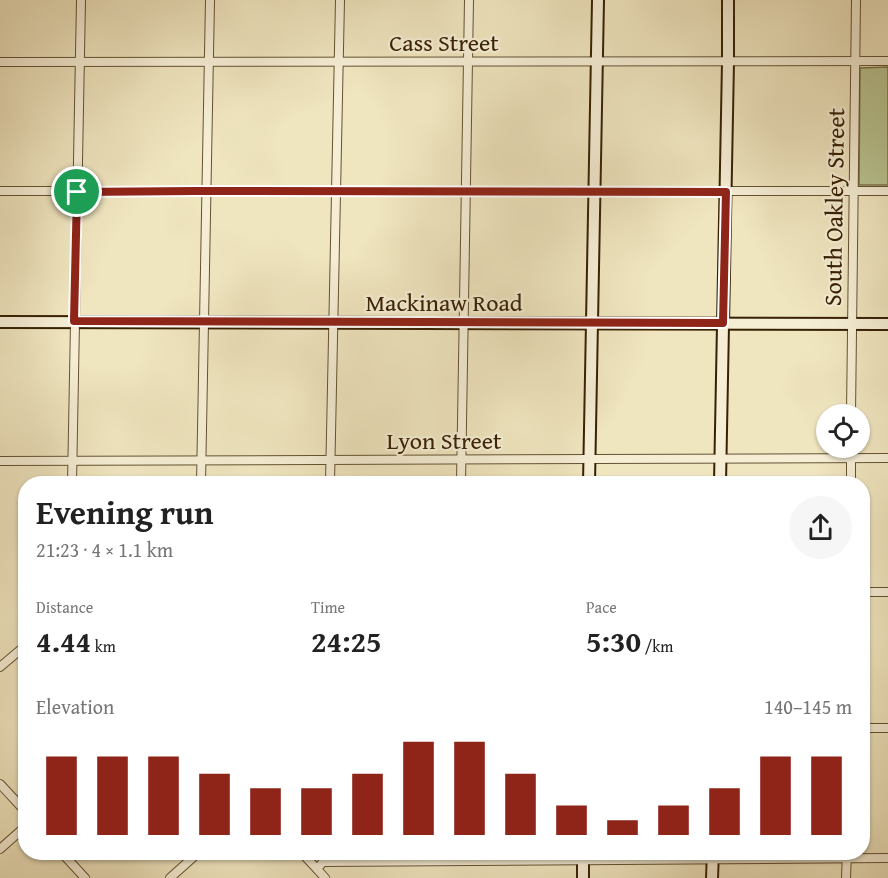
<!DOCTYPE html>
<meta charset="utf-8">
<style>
body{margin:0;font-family:"Gentium Book Plus",serif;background:#f6f6f6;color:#222;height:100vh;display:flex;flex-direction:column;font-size:22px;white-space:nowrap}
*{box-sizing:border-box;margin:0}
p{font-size:20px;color:#767676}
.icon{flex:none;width:33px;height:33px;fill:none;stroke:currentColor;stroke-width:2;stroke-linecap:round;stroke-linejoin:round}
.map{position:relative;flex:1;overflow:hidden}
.panel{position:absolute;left:18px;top:476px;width:852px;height:384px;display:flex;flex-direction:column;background:#fff;border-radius:24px;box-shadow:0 2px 4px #0004}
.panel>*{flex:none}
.tools{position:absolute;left:816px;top:404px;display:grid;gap:12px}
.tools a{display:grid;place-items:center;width:54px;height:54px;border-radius:50%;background:#fff;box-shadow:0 2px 4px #0004;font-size:30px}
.pin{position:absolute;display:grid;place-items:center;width:51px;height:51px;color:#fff;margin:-26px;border:3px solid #fff;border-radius:50%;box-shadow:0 2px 6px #0007}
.round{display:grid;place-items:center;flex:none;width:63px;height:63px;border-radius:32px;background:#f6f6f6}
.headline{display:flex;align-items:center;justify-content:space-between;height:102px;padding:0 18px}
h1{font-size:33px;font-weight:600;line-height:45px}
.metrics{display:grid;grid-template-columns:repeat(3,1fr);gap:9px;height:102px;padding:6px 18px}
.metrics div{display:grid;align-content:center}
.metrics b{font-size:30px;font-weight:600}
.metrics small{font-size:16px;font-weight:400}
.metrics p{font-size:16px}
.chart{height:168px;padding:12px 18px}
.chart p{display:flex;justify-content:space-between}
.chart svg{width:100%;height:108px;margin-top:6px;stroke:#8f2418;stroke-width:6}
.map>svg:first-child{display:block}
</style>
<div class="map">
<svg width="888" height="878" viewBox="0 0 888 878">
<rect width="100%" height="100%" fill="#efe5bf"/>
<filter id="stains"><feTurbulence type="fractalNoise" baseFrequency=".00333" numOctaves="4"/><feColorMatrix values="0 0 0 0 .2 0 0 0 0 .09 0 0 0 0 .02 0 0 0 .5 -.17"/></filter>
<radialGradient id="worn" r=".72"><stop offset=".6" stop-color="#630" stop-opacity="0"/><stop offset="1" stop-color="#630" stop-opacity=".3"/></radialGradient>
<polygon fill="#b9c592" stroke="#78734a" stroke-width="1.5" points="888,67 888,185 859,185 860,68"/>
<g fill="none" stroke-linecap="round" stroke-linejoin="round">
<defs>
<g id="street">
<polyline points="0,62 888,61"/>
<polyline points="0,191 888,191"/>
<polyline points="851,414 856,0"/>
<polyline points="0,461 888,458"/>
<polyline points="72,483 81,0"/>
<polyline points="201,483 210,0"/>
<polyline points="330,483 340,0"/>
<polyline points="461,483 469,0"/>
<polyline points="851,483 851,447"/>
<polyline points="862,592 888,592"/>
<polyline points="0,667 26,645"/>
<polyline points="862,728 888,728"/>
<polyline points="0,784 26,812"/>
<polyline points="0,849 26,826"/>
<polyline points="61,852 85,878"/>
<polyline points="301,852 317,869 323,862"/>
<polyline points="323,862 888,858"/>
<polyline points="323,862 323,852"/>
<polyline points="317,869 325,878"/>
<polyline points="170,878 199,852"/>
<polyline points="846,878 847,852"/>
</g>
<g id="secondary">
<polyline points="0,322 888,324"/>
<polyline points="589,483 598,0"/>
<polyline points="720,483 728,62 728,0"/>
<polyline points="583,878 583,852"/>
<polyline points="712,878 713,852"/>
</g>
</defs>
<use href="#street" stroke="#655232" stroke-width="10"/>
<use href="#secondary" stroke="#372103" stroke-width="14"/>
<use href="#street" stroke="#f5eed5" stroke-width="8"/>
<use href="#secondary" stroke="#f5eed5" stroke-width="10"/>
</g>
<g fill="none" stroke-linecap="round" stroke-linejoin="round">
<defs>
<polygon id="route" points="194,191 726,192 723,323 74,321 77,192"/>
</defs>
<use href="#route" stroke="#fff" stroke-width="12"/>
<use href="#route" stroke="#8f2418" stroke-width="8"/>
</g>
<g text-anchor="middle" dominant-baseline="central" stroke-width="4.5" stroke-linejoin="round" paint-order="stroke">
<g font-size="24" fill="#372103" stroke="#f5eed5">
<text x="444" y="42">Cass Street</text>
<text transform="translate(834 207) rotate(-89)">South Oakley Street</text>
<text x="444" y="302">Mackinaw Road</text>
<text x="444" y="440">Lyon Street</text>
</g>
</g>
<rect width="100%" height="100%" filter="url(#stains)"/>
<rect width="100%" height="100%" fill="url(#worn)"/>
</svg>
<div class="tools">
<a><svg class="icon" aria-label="locate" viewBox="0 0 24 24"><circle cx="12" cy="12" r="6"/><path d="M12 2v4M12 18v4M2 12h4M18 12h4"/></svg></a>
</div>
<div class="pin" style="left:77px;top:192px;background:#1e9e55"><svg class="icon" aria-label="arrive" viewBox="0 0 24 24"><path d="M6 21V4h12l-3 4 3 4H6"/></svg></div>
<section class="panel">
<div class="headline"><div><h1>Evening run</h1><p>21:23 · 4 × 1.1 km</p></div><a class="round"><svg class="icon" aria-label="share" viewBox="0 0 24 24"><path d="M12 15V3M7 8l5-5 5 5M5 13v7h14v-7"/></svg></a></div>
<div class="metrics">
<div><p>Distance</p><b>4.44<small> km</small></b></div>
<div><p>Time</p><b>24:25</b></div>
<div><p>Pace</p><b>5:30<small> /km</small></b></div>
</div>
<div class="chart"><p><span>Elevation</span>140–145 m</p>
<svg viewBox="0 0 160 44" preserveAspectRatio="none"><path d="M5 44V12M15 44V12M25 44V12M35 44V19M45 44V25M55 44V25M65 44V19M75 44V6M85 44V6M95 44V19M105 44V32M115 44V38M125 44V32M135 44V25M145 44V12M155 44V12"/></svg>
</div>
</section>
</div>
